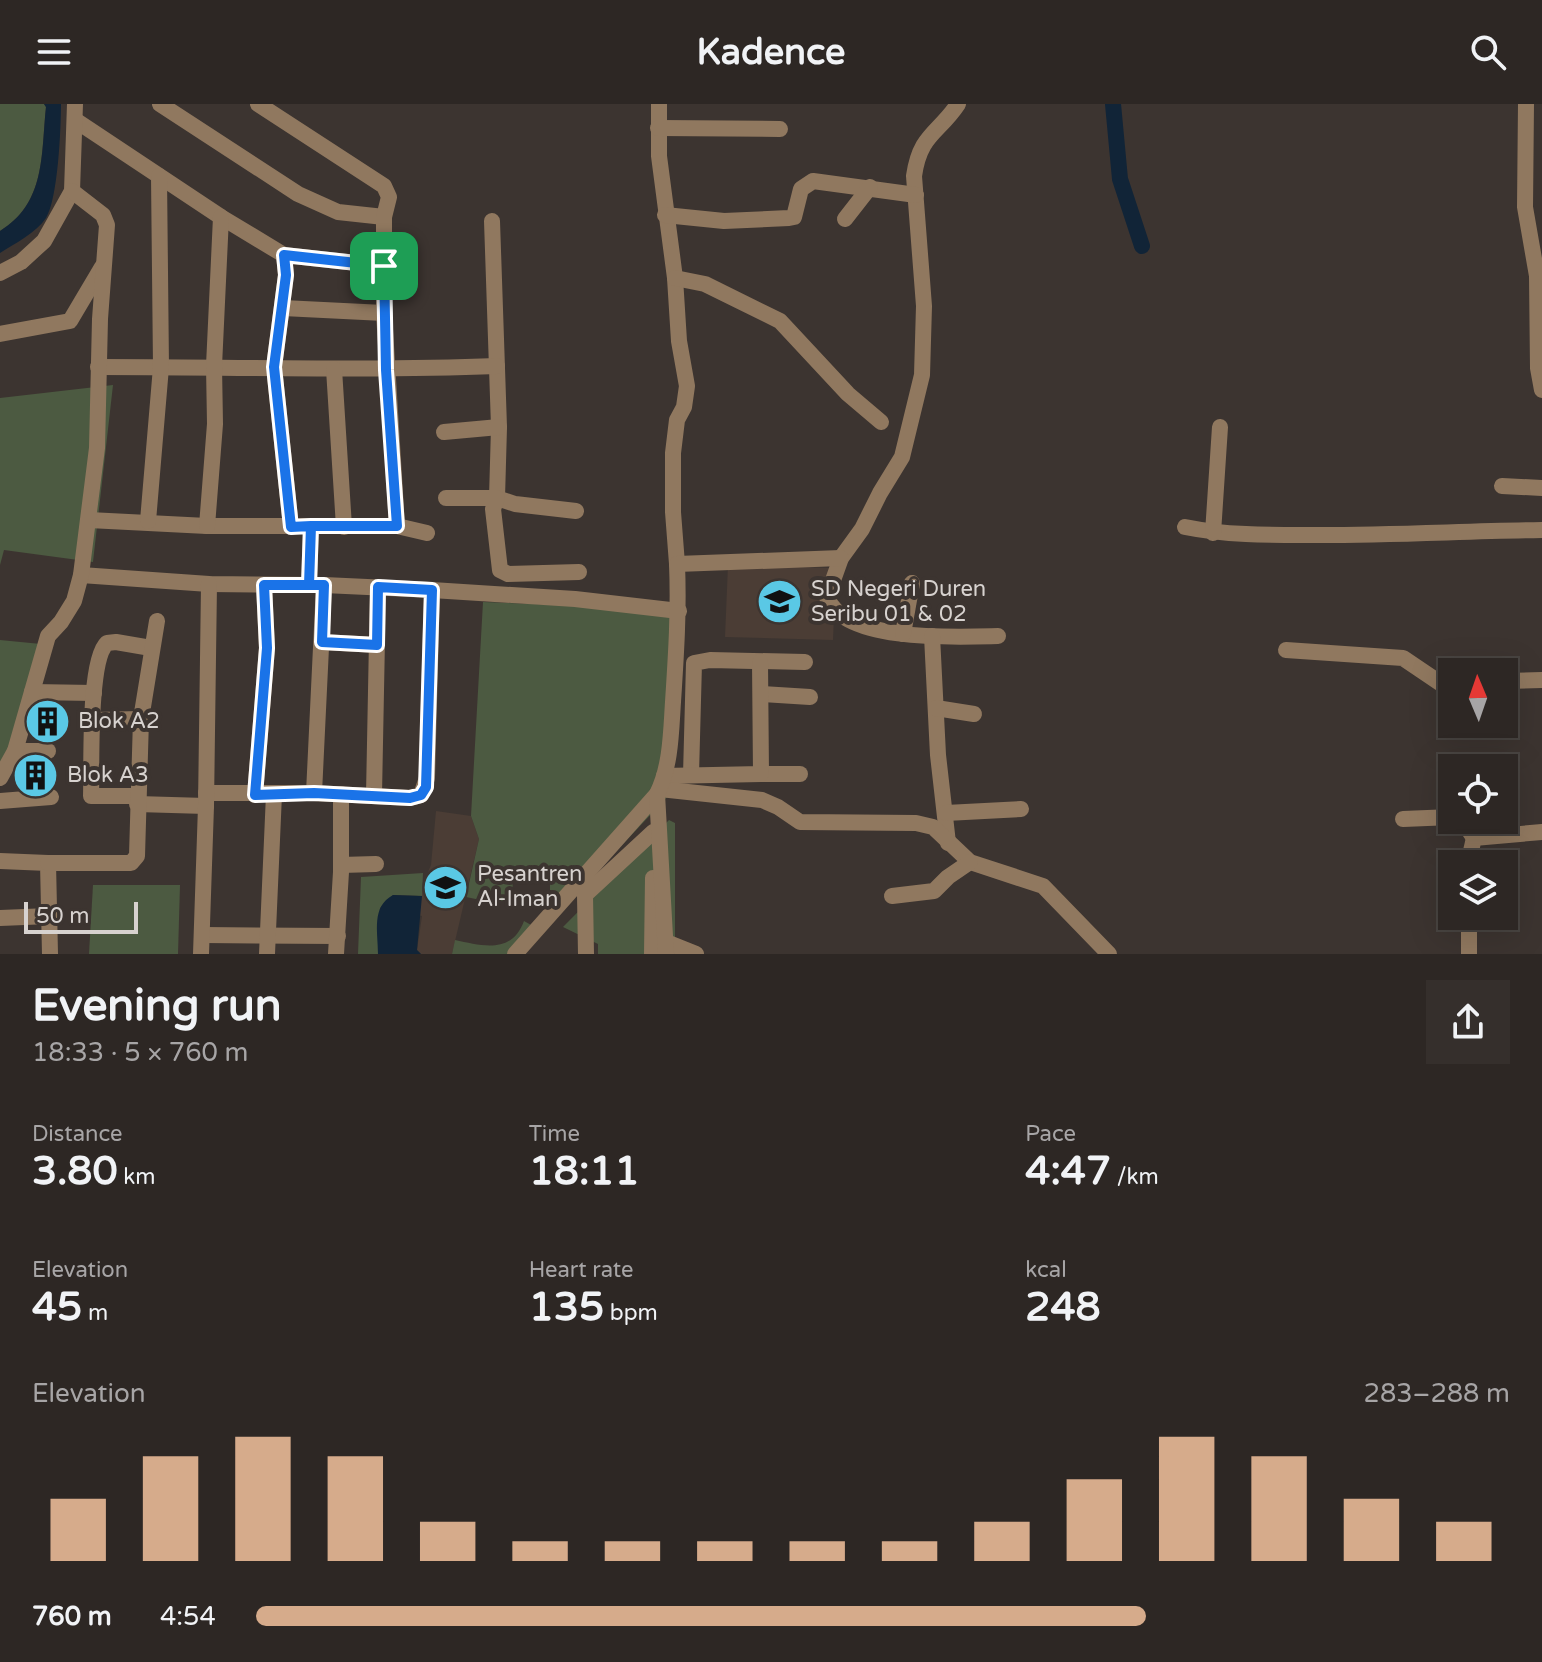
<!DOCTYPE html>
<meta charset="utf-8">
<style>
body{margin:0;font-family:"Varela Round",sans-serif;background:#352f2c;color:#f1f3f6;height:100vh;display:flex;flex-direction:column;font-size:30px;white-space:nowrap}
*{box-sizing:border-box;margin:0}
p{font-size:26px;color:#a7a5a6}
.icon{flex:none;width:44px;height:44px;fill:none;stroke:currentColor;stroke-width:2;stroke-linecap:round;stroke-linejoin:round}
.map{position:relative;height:850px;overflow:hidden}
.panel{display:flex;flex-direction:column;background:#2d2724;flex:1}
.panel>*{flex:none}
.needle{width:52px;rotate:358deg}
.buttons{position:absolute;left:1438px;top:554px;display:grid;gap:16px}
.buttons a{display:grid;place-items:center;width:80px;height:80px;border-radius:0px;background:#2d2724;box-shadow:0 8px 32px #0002,0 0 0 2px #484441;font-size:40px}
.scale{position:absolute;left:24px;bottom:20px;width:114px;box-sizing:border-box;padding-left:8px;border:4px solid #d7d2cf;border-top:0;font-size:22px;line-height:28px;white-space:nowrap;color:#d7d2cf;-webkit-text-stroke:6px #3c3430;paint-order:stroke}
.pin{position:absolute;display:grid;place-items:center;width:68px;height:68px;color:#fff;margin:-34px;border-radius:16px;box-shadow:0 4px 12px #0006}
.round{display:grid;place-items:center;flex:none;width:84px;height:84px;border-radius:0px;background:#352f2c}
.headline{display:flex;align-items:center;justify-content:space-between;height:136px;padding:0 32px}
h1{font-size:44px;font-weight:700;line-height:60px}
.figures{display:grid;grid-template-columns:repeat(3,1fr);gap:12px;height:136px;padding:8px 32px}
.figures div{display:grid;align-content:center}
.figures b{font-size:40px;font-weight:700}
.figures small{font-size:22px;font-weight:400}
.figures p{font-size:22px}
.chart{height:224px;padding:16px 32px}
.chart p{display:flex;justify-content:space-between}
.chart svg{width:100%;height:144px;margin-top:8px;stroke:#d6ab8b;stroke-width:6}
ul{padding:0 32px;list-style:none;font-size:26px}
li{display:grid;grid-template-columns:128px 96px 1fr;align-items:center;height:60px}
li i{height:20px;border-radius:10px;background:#d6ab8b}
header{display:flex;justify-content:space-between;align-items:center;height:104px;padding:0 32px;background:#2d2724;font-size:36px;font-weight:700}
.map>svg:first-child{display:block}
</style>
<header><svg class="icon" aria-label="menu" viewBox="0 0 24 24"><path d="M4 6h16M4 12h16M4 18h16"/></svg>Kadence<svg class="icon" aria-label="search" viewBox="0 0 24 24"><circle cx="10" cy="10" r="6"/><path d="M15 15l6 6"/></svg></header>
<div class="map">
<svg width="1542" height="850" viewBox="0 0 1542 850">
<rect width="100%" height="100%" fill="#3c3430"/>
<g fill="#4b3d35">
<polygon points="728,461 836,464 833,536 725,533"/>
<polygon points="436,707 471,712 479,735 452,850 421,850 417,846 422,812 418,811 425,775 431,761"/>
</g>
<g fill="#4c5a41">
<path d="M0,0H44L46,3C41,50 46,99 0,127Z"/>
<polygon points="113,281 93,458 4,446 0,461 0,294"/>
<polygon points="483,498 584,502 680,513 673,687 571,795 550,786 550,764 528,763 527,774 513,773 512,798 495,799 466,793 479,735 471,712"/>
<polygon points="0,536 41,540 0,682"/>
<polygon points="669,716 675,719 675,850 598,850 598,840 563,823"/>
<polygon points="423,769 422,792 393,791 380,804 378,850 358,850 361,773"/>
<polygon points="93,781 180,781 178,850 89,850"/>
<path d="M524,817L540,826L520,850H452L455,836C483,842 512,850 524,817Z"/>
</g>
<g fill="#112437">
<path d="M44,0H61C61,24 58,95 46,114C36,129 14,140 0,149V127C46,99 41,51 46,3Z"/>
<path d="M393,791L422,792L417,846L421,850H378C378,827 371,803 393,791Z"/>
</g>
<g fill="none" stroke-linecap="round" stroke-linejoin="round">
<polyline stroke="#112437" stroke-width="16" points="1113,0 1120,75 1142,142"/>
<g stroke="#90785f" stroke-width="16">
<polyline points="160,0 298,90 338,108 384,113"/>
<polyline points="258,0 384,82 389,93 384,113 384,209 397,422"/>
<polyline points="659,0 659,52 675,174 679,237 687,282 684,303 677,316 673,349 673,408 677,460"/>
<path d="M958,0C938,30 920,30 914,72L924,202L922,271L902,353L880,389L862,425L841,454L827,493C843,539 959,533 998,532"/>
<polyline points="1526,0 1525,103 1537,172 1538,264 1542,286"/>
<polyline points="75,16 221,113 284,151 286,171 274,263 291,423"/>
<polyline points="658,24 780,25"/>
<polyline points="665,111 724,117 789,114 794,113 801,85 813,77 916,91"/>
<polyline points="845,115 870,83"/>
<polyline points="492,117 499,323 497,394 515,400 576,407"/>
<polyline points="284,151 384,162"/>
<polyline points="0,169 21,158 44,137 72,87 75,0"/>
<polyline points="675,174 705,180 780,217 848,290 881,318"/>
<polyline points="283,204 384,209"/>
<polyline points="0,230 70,217 102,163"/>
<path d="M98,263C231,263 364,267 497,262"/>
<polyline points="334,265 344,423"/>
<polyline points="444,328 499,323"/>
<polyline points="1502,382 1542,384"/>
<polyline points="446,394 497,394 493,405 500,466 508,470 579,468"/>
<polyline points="89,416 207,422 397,422 427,429"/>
<polyline points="148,417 161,263 159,72"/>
<polyline points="207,422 215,320 214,262 221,113"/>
<path d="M1185,423C1229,432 1275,431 1320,431C1394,431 1468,427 1542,426"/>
<polyline points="1213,429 1220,323"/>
<polyline points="81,471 209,480 324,481 432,486 575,495 679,507"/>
<polyline points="309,481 311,422"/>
<polyline points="903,530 912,479"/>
<polyline points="932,532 938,651 948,739"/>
<polyline points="322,538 377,541"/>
<polyline points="1286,546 1403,554 1440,579 1452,579"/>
<polyline points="1504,577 1542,576"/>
<polyline points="32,588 94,589"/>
<polyline points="762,590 810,593"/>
<polyline points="936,604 974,610"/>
<polyline points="93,616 141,615"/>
<polyline points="15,647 48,647"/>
<polyline points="761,670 800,670"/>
<polyline points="691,671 694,559 710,556 805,558"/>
<polyline points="664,672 761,670 760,558"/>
<polyline points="0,674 15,647 48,532 61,518 74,497 81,471 97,344 100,215 107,121 103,111 72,87"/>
<polyline points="660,685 762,696 778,703 800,718 916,719 933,723 970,758 1043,782 1109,850"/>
<polyline points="206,689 314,689 410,694 421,691 427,674 432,486"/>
<polyline points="314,689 324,481"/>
<polyline points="255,691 267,544 264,481"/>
<polyline points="374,691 378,483"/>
<path d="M137,692H91C92,664 88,556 107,539L116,538L151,544"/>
<polyline points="0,697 51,693"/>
<polyline points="137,700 206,702"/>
<polyline points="946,709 1021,705"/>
<polyline points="1403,715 1452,713"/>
<polyline points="1462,716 1474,734"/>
<polyline points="0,757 48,759 50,850"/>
<polyline points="48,759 131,759 137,752 141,615 157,517"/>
<polyline points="1468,760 1474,734 1542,728"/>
<polyline points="341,761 376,760"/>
<polyline points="892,792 934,787 948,773 970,758"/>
<polyline points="1469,812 1469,850"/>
<polyline points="0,814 49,812"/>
<polyline points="203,831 338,832"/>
<polyline points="666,838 696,850"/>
<polyline points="201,850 206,702 209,480"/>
<polyline points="267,850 274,690"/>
<polyline points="336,850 341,768 341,690"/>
<polyline points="515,850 657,690"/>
<polyline points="586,850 585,791 653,728"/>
<polyline points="652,850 653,774"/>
<path d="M666,850L657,690C671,662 671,628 673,598C676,552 679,507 677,460L841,454"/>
</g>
</g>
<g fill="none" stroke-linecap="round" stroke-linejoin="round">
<defs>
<polyline id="route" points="384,162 386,266 397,422 311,422 309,481 324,481 322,538 377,541 378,483 432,486 426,683 421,691 410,694 314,689 255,691 267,544 264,481 309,481 311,422 291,423 274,263 286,171 284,151 384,162"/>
</defs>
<use href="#route" stroke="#fff" stroke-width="16"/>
<use href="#route" stroke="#1a73e8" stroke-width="10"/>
</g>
<defs>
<symbol id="school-disc" viewBox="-11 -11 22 22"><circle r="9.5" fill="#5ac8e5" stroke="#3c3430"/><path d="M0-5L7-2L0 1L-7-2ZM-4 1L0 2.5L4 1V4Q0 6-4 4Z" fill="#111"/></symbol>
<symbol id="building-disc" viewBox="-11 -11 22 22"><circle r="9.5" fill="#5ac8e5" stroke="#3c3430"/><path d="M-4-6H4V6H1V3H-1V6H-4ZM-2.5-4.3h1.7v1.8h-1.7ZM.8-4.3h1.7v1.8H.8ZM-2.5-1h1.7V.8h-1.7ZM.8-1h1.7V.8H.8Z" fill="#111"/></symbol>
</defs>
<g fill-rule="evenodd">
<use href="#school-disc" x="754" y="472" width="51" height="51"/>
<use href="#building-disc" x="22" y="592" width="51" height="51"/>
<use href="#building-disc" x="10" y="646" width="51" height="51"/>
<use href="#school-disc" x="420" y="758" width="51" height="51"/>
</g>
<g text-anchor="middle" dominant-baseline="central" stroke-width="8" stroke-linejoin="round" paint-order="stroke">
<g font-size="22" fill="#d7d2cf" stroke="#3c3430" text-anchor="start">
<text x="811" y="485">SD Negeri Duren<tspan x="811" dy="25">Seribu 01 &amp; 02</tspan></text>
<text x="78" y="617">Blok A2</text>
<text x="67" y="671">Blok A3</text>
<text x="477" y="770">Pesantren<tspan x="477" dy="25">Al-Iman</tspan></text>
</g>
</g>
</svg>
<div class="buttons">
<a><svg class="needle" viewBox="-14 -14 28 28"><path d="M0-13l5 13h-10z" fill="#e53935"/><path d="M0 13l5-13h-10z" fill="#a7a5a6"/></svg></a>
<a><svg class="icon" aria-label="locate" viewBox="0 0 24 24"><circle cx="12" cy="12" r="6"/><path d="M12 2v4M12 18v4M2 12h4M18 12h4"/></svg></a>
<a><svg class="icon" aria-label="layers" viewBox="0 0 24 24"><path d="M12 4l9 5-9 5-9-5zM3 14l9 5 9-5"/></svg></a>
</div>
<div class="scale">50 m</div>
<div class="pin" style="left:384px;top:162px;background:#1e9e55"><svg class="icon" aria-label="arrive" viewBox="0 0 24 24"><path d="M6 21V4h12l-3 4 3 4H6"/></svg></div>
</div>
<section class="panel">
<div class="headline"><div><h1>Evening run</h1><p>18:33 · 5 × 760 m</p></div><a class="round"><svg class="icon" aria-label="share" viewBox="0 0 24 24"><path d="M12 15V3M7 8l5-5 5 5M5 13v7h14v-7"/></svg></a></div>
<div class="figures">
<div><p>Distance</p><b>3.80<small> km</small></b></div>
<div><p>Time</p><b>18:11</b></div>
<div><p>Pace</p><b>4:47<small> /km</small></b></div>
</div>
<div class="figures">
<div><p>Elevation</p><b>45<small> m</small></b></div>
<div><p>Heart rate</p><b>135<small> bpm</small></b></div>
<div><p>kcal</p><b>248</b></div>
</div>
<div class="chart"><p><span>Elevation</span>283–288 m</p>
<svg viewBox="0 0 160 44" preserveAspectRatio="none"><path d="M5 44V25M15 44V12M25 44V6M35 44V12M45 44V32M55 44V38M65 44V38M75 44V38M85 44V38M95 44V38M105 44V32M115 44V19M125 44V6M135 44V12M145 44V25M155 44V32"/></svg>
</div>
<ul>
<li><b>760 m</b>4:54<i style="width:71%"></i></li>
</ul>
</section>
